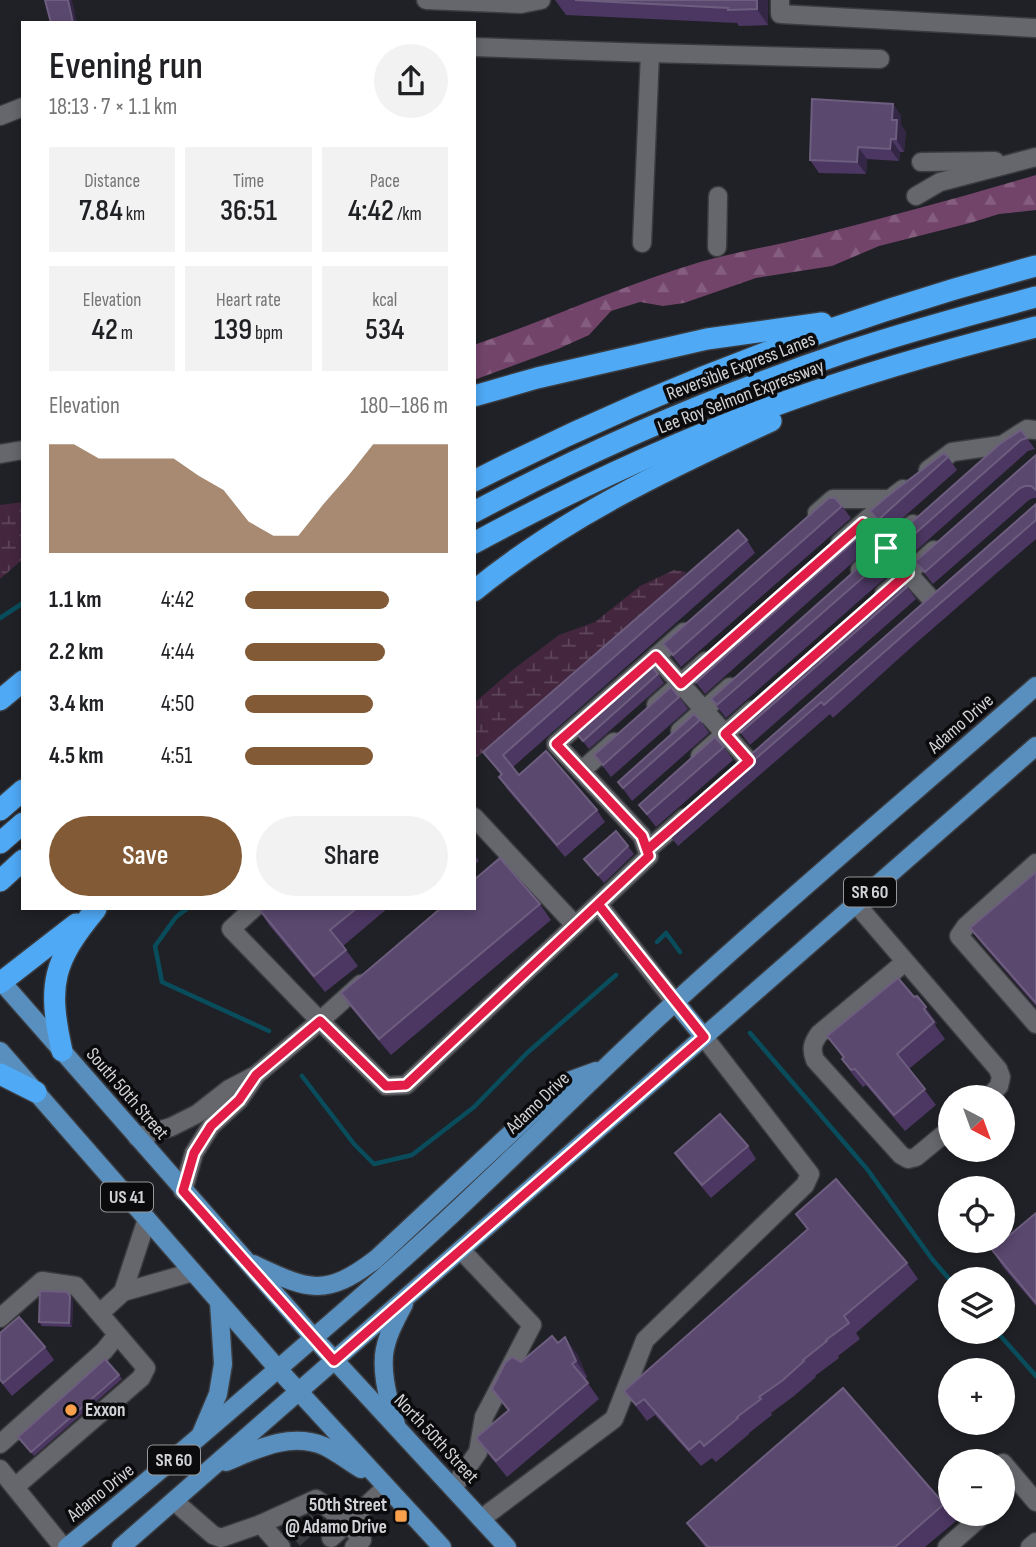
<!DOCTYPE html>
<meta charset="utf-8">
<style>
body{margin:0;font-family:"Sofia Sans Condensed",sans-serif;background:#f2f2f2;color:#202124;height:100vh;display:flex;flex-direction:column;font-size:26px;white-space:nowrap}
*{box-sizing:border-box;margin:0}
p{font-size:23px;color:#757577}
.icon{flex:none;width:38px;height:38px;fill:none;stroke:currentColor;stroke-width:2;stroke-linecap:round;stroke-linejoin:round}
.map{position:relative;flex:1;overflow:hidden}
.sheet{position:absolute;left:21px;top:21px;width:455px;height:889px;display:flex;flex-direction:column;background:#fff;border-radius:0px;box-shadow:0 4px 10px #0003}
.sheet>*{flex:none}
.needle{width:46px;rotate:139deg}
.buttons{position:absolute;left:938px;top:1085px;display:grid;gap:14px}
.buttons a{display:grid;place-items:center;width:77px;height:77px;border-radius:50%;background:#fff;box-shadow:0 4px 10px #0003;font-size:35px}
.pin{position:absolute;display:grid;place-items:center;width:60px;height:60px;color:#fff;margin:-30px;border-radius:14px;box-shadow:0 4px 10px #0006}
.round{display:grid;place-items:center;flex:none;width:74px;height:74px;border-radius:37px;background:#f2f2f2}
.headline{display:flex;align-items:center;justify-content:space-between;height:119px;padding:0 28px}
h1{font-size:38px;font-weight:600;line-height:52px}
.figures{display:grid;grid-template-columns:repeat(3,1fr);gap:10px;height:119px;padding:7px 28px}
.figures div{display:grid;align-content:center;border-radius:0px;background:#f2f2f2;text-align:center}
.figures b{font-size:30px;font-weight:600}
.figures small{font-size:19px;font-weight:400}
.figures p{font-size:19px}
.chart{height:196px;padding:14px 28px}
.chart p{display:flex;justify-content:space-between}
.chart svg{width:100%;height:126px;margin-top:7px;fill:#825a36;opacity:.7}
.primary-button{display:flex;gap:14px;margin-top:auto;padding:14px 28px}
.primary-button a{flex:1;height:80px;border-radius:42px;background:#825a36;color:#fff;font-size:28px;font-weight:600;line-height:80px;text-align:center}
.primary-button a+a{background:#f2f2f2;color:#202124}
ul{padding:0 28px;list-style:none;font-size:23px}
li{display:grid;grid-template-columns:112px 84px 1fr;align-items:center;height:52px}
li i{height:18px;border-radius:9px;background:#825a36}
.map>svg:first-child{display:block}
</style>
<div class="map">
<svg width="1036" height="1547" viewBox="0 0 1036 1547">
<defs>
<pattern id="forest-firs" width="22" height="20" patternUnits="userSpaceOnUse" patternTransform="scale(1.75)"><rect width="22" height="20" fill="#72446a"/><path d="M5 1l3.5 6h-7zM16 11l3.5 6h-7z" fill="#855e7f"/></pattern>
<pattern id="wetland-marsh" width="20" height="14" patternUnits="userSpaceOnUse" patternTransform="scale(1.75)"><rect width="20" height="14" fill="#44273f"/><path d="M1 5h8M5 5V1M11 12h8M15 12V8" fill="none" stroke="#5e455a"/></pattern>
</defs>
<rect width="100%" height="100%" fill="#202126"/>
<path fill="url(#forest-firs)" d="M1036,175V210L999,214L970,223L879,246L832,266L756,278L684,303L663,306L640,302L611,311L589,335L558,349L474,380V345C550,319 623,285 700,262C736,252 773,246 809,237C885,218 961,197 1036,175Z"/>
<g fill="url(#wetland-marsh)">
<polygon points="23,502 23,559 0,579 0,505"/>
<polygon points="674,570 686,572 667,600 509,732 474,759 474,703 515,668 559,635 595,622 640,586"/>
</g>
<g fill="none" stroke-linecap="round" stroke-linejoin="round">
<g stroke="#094d5c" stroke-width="4.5">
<polyline points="0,618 23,603"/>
<polyline points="188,908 176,917 155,946 162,982 269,1031"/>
<polyline points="657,942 666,933 680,952"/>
<polyline points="750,1033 867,1169 932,1259 950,1280"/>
<polyline points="302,1076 354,1144 374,1164 412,1155 474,1107 527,1053 616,975"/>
<polyline points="997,1332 1036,1376"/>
</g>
<polyline stroke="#3b3c40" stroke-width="18" stroke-dasharray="18 9" stroke-linecap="butt" points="294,1539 316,1520"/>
<defs>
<g id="minor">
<polyline points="426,0 521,4 541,0"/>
<polyline points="780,0 780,14 1036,28"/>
<polyline points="474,47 650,53 642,243"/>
<polyline points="650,53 880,59"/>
<polyline points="0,116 23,107"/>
<polyline points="921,162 995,161"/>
<polyline points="916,196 940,182 1036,157"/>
<polyline points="717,247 718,196"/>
<polyline points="0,454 23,450"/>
<polyline points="928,470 952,452 1002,445 1027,429 1036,430"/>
<polyline points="817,513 833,499 890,499 903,489"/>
<polyline points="863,523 932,600"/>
<polyline points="840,543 890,499"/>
<polyline points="860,570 913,524"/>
<polyline points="884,594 934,550"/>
<polyline points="656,656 749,761"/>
<polyline points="656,705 706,661"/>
<polyline points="680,731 730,687"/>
<polyline points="700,756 752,710"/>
<polyline points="581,771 614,742"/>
<polyline points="474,817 575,925"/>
<polyline points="647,850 684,818"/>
<polyline points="1036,863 966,926 959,936 1036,1024"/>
<polyline points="598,904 675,1002"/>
<polyline points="856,904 998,1069 1001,1077 999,1086 989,1097"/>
<polyline points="254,908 231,929 320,1021 361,984"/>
<path d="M905,962L819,1034C812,1044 811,1049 815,1060L901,1155L908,1159L916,1157L950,1129"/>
<polyline points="137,1137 171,1127 197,1114 229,1089 256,1075 320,1021 386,1086 406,1085 649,856 642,836 556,744 684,632"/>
<polyline points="183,1191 194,1153 211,1126 239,1100 254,1078"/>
<polyline points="123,1292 147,1219"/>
<polyline points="100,1313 123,1292 193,1272"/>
<polyline points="0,1318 42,1281 76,1286 146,1368 141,1378 15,1487"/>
<polyline points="0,1444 104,1351 117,1335"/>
<polyline points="1003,1463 1036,1502"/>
<polyline points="0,1469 63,1547"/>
<polyline points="453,1488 478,1452 484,1417 532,1325 461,1250"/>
<polyline points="174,1501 213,1535 221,1538 261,1524 316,1499 348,1523 386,1487"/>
<polyline points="481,1519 614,1419 645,1340 805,1185 810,1174 704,1037"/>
<polyline points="261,1524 281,1547"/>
<polyline points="331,1538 348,1523 362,1540 354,1547"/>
<polyline points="947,1547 983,1515 982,1514"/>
<polyline points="1030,1547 1036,1542"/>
</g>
<g id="major">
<polyline points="0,980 314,1338 507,1547"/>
<polyline points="675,1002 704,1037"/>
<polyline points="0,1051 278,1369 442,1547"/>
<path d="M253,1264C307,1289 324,1299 376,1259L566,1082L596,1071"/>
<path d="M396,1424C389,1402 382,1378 384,1355C386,1337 396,1319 404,1304"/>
<polyline points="201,1434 218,1394 223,1364 219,1302"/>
<path d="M226,1462C257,1449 290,1432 324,1446C337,1452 349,1462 361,1469"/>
<path d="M67,1547C150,1480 230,1411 310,1341C368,1291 425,1241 480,1188C545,1127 607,1064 673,1004C792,895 915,792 1036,686"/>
<polyline points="121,1547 1036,746"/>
</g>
<g id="highway">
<polyline points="474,396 537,378 707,339 822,323"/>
<path d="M474,481C653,390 842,318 1036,266"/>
<path d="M474,512C594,448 718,395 846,352C909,331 972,314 1036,297"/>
<path d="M474,543C576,488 681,439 790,400C871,371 953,348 1036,327"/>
<path d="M474,591C563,518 667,469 771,421"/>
<polyline points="0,700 23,681"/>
<polyline points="0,810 23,790"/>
<polyline points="0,843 23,823"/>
<polyline points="0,881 23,860"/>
<polyline points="0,983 76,924"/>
<path d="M62,1051C47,984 53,961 96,909"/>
<polyline points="0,1074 36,1092"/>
</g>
</defs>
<use href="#minor" stroke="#3a3b3f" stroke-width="21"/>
<use href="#major" stroke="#3a3b3f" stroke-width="21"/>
<use href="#highway" stroke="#3a3b3f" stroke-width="24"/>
<use href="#minor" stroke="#65676c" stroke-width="18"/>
<use href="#major" stroke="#588fbe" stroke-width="18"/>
<use href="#highway" stroke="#4fa9f5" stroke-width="21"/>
</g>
<g fill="#4c3762">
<polygon points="555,0 768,0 768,25 739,26 737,23 566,15"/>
<polygon points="893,104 901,116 901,125 906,132 904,152 900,152 899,161 867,159 866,174 819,173 810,160"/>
<polygon points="1027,438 1035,449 1028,451 909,557 894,538 1001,443"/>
<polygon points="1036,455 1036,498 1033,498 1029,500 933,584 915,562"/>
<polygon points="948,457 957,470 887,532 870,511"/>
<polygon points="1036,504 1036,539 915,644 833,718 830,714 678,846 665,830"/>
<polygon points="842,506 851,518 681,667 663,644"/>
<polygon points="861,535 870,547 705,694 688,672"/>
<polygon points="747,540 755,553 513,767 519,775 597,810 605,822 565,857 507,789 499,777 501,775 483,752"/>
<polygon points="883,560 892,572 726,718 711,699"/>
<polygon points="907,587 916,599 750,745 732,722"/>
<polygon points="658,674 664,683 589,749 574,730"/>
<polygon points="679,697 688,709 611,777 594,755"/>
<polygon points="700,720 709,733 632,801 618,782"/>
<polygon points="724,747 733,760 656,827 639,805"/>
<polygon points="628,846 634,854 604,883 584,859"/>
<polygon points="474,854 479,861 474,865"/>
<polygon points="1036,872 1036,1006 982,944 970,928"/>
<polygon points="540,904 551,920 391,1055 352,1009 341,993"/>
<polygon points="258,908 388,908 343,946 358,966 325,992 269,925"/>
<polygon points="898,978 937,1023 935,1025 945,1039 909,1069 936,1105 905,1131 866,1085 863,1087 853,1075 842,1059 843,1058 827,1036"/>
<polygon points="748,1146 756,1159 711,1198 684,1166 675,1153"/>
<polygon points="1036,1213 1036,1306 1003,1267 992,1250"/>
<polygon points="796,1214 907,1263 918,1279 856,1333 860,1339 838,1356 839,1358 815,1376 816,1377 794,1396 771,1413 772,1415 749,1433 749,1434 716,1462 712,1458 701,1466 655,1415 647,1421 624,1391 807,1230"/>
<polygon points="73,1300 72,1327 42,1326 39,1322"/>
<polygon points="0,1333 45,1347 54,1360 12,1396 0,1381"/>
<polygon points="558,1343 577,1354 587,1377 585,1379 599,1399 507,1477 489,1455 477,1439 508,1411 492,1389 521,1362"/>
<polygon points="119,1375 122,1379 34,1456 18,1437"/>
<polygon points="944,1504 956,1521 925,1547 705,1547 687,1523"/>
</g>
<g fill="#342745">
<polygon points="68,0 72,0 77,23 73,23"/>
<polygon points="757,0 768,0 768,25 757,9"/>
<polygon points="893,104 901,116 901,125 906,132 904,152 896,139 892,120"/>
<polygon points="891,139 900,152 899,161 890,149"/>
<polygon points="858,147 867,159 866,174 857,162"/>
<polygon points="926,1007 937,1023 935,1025 924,1009"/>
<polygon points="70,1296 73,1300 72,1327 69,1323"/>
<polygon points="565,1337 577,1354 587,1377 576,1361"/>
</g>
<g fill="#5a486e" stroke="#6d5d7e" stroke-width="2">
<polygon points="45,0 68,0 73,23 51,23"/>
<polygon points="575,0 757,0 757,9 728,10 728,8"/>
<polygon points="812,99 893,104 892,120 897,120 896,139 891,139 890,149 858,147 857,162 810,160"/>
<polygon points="1021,430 1027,438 1021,440 901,546 894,538 1001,443"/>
<polygon points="944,453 948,457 878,520 870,511 889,495"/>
<polygon points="1036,455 1036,490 1031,486 1025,486 1020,488 925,572 915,562"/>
<polygon points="829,498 835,498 842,506 673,655 663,644"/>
<polygon points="1036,504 1036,520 907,632 824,705 821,702 669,834 665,830"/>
<polygon points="853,526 861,535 696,682 688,672"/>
<polygon points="738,530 747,540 503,755 519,775 546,751 597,810 557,845 499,777 502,774 483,752"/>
<polygon points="876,552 883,560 717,705 711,699"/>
<polygon points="898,577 907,587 741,732 732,722"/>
<polygon points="649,663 658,674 583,741 574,730"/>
<polygon points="671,687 679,697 603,765 594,755"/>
<polygon points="694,714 700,720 623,788 618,782"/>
<polygon points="715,737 724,747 647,814 639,805"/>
<polygon points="616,831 628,846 598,875 584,859"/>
<polygon points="500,858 540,904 379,1039 341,993 441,908 474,908 474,880"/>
<polygon points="1036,872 1036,1003 970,928"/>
<polygon points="258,908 357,908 330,930 346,950 314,976"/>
<polygon points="898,978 914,997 917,996 926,1007 924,1009 934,1022 897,1054 925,1089 894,1115 855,1069 851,1070 842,1059 844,1057 827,1036"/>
<polygon points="720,1114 748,1146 702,1185 675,1153"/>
<polygon points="836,1179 907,1263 844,1316 849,1323 826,1340 827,1341 803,1360 804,1361 783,1380 759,1397 761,1399 737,1417 738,1418 704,1446 700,1441 689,1450 644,1399 636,1405 624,1391 808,1229 796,1214"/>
<polygon points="1036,1213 1036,1303 992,1250"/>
<polygon points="40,1291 67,1292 70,1296 69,1323 39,1322"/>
<polygon points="19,1317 45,1347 3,1383 0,1379 0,1333"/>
<polygon points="552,1336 558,1343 565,1337 576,1361 572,1364 588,1383 496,1461 477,1439 478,1436 509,1410 492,1389 505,1363 512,1357 521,1362"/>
<polygon points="105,1359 119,1375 31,1452 18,1437"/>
<polygon points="843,1388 944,1504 895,1547 708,1547 687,1523"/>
</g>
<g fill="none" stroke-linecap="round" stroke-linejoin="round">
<defs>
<polyline id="route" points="886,548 863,523 681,684 656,656 556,744 642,836 649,856 406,1085 386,1086 320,1021 256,1075 239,1100 211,1126 194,1153 183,1191 334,1361 704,1037 598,904 649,856 647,850 749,761 725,734 908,573 886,548"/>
</defs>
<use href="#route" stroke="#fff" stroke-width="14"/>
<use href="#route" stroke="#e11d48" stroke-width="9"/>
</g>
<g fill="#f9a04c" stroke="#0b0b0d" stroke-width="2.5">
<circle cx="71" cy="1410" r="7"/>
<rect x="394" y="1509" width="14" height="14" rx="3.5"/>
</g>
<g text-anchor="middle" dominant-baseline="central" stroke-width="7" stroke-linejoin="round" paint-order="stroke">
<g fill="#0b0b0d" stroke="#96979a" stroke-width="2">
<rect x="844" y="877.5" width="52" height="29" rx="5"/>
<rect x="101" y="1182.5" width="52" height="29" rx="5"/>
<rect x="148" y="1445.5" width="52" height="29" rx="5"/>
</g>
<g font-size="18" font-weight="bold" fill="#d2d3d6">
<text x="870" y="892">SR 60</text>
<text x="127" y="1197">US 41</text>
<text x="174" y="1460">SR 60</text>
</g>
<g font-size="19" fill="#d2d3d6" stroke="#0b0b0d">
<text transform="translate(741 367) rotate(-21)">Reversible Express Lanes</text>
<text transform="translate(741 397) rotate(-21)">Lee Roy Selmon Expressway</text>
<text transform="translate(961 724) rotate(-41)">Adamo Drive</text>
<text transform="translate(127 1094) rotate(49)">South 50th Street</text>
<text transform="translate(538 1103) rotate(-44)">Adamo Drive</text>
<text transform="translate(436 1439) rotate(47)">North 50th Street</text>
<text transform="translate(101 1493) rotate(-39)">Adamo Drive</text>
</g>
<g font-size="19" font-weight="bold" fill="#d2d3d6" stroke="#0b0b0d" text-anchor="start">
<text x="85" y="1410">Exxon</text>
<text x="387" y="1505" text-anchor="end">50th Street<tspan x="387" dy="22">@ Adamo Drive</tspan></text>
</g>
</g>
</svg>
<div class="buttons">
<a><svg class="needle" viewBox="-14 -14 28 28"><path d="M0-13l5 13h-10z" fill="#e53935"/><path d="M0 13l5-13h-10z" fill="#757577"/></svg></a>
<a><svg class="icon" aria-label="locate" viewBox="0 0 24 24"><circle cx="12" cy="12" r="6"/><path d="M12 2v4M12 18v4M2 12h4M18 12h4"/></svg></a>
<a><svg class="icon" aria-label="layers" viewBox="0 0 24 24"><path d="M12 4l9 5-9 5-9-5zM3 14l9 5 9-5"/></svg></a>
<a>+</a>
<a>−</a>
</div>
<div class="pin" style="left:886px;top:548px;background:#1e9e55"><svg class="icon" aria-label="arrive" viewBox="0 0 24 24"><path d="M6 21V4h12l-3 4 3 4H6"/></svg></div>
<section class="sheet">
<div class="headline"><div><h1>Evening run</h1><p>18:13 · 7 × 1.1 km</p></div><a class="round"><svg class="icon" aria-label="share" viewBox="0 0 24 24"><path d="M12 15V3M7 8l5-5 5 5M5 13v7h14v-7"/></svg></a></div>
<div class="figures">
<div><p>Distance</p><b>7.84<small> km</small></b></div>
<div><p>Time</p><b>36:51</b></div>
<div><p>Pace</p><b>4:42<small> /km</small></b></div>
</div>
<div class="figures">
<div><p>Elevation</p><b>42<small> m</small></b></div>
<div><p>Heart rate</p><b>139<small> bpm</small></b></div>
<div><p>kcal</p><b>534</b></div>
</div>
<div class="chart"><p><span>Elevation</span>180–186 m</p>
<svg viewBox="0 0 160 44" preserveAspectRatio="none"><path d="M0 44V6L10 6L20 11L30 11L40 11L50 11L60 17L70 22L80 33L90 38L100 38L110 27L120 17L130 6L140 6L150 6L160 6V44z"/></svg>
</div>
<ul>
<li><b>1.1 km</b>4:42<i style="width:71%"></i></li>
<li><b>2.2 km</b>4:44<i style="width:69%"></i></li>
<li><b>3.4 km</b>4:50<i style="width:63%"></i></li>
<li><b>4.5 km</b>4:51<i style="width:63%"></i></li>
</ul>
<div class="primary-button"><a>Save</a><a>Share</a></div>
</section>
</div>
